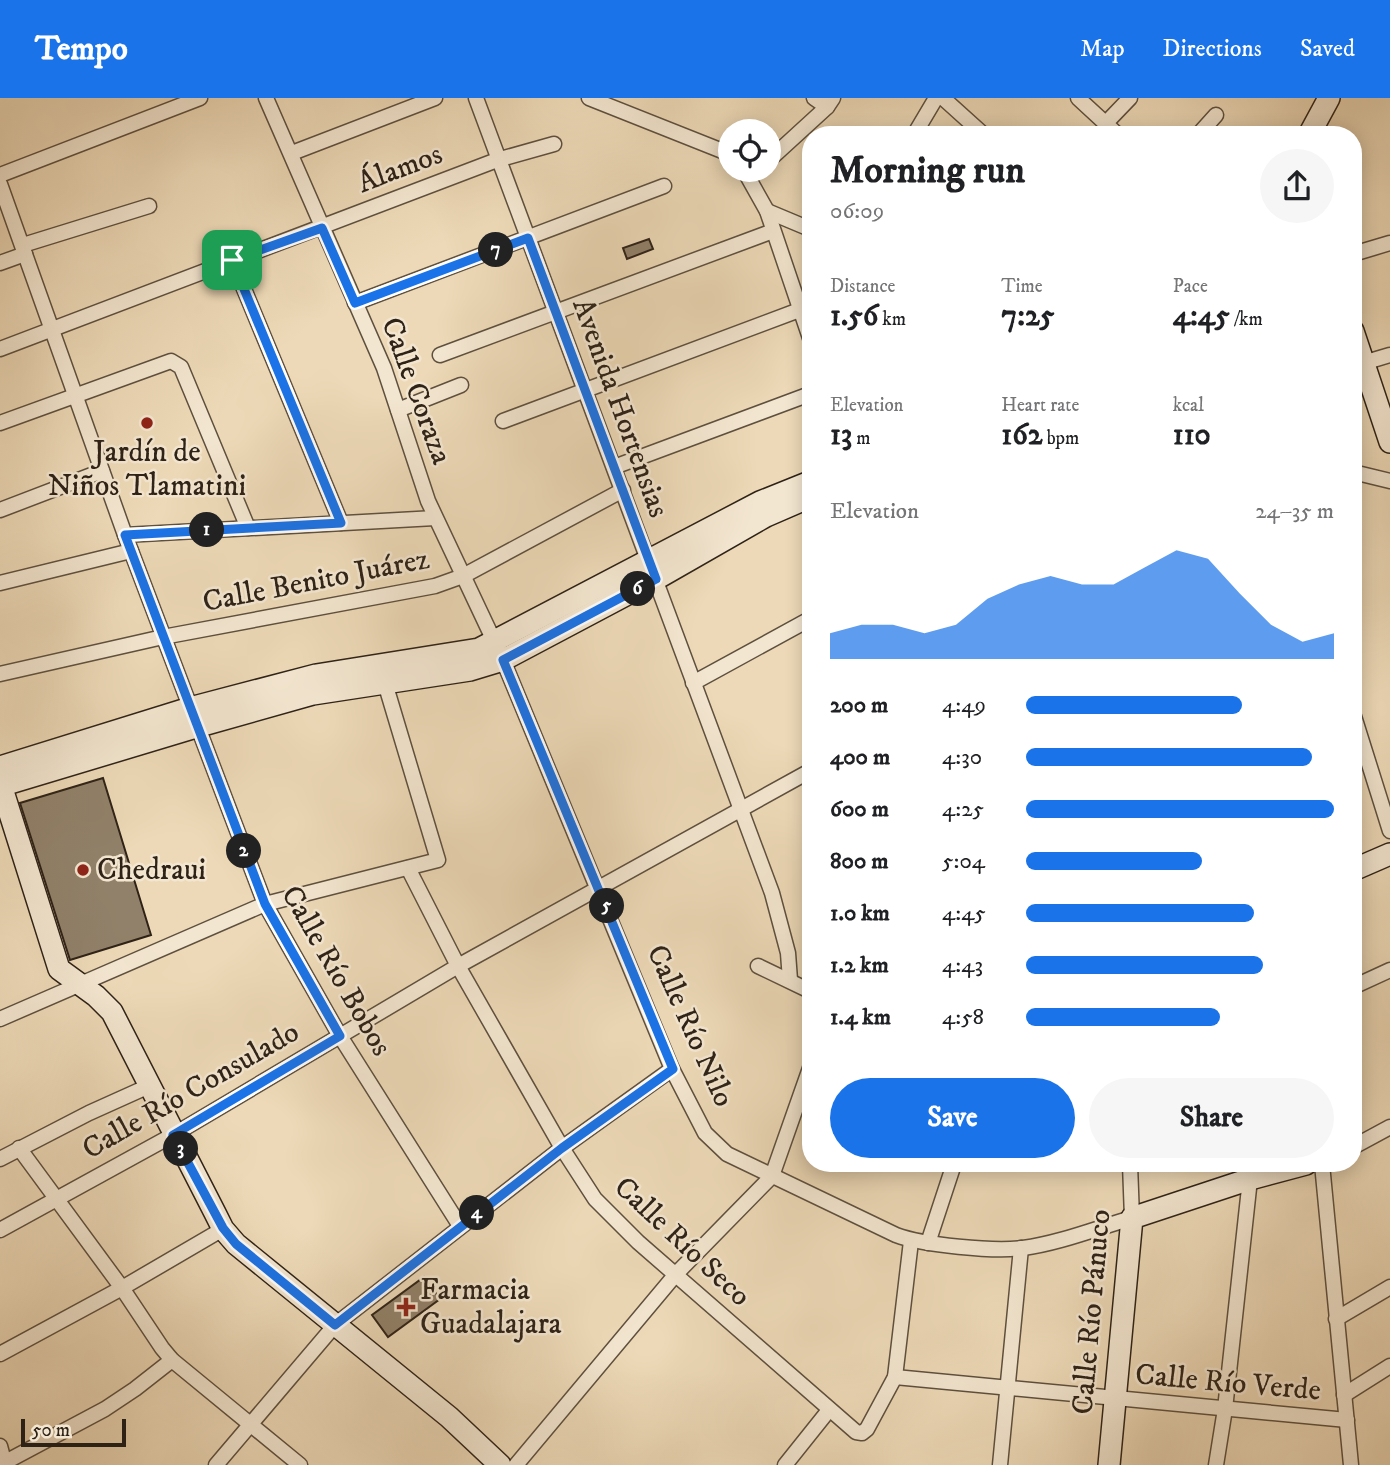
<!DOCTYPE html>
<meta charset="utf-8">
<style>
body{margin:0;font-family:"IM FELL DW Pica",serif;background:#f6f6f6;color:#202124;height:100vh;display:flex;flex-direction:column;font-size:26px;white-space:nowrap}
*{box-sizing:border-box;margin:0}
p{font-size:23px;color:#757577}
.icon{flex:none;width:38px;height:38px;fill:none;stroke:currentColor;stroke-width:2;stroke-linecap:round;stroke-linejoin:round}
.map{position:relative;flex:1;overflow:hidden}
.details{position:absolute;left:802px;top:28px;width:560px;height:1046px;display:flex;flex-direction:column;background:#fff;border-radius:28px;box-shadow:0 4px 18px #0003}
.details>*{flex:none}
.fabs{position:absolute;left:718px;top:21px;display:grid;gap:14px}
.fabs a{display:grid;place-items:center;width:63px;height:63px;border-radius:50%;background:#fff;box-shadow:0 4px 18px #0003;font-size:35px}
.scale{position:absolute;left:21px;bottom:18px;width:105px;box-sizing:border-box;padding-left:7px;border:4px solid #2e2217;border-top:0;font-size:19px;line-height:24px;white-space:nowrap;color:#2e2217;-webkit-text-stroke:5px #f3e6d0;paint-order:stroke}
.pin{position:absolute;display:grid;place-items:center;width:60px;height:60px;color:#fff;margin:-30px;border-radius:14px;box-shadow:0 4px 10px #0006}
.km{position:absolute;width:35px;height:35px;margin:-18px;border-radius:50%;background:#222;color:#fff;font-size:19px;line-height:35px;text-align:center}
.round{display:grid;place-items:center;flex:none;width:74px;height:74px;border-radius:37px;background:#f6f6f6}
.headline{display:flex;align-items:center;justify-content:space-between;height:119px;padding:0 28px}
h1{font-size:38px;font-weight:700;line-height:52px}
.metrics{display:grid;grid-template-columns:repeat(3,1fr);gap:10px;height:119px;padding:7px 28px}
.metrics div{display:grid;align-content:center}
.metrics b{font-size:30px;font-weight:700}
.metrics small{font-size:19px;font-weight:400}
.metrics p{font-size:19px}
.chart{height:196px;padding:14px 28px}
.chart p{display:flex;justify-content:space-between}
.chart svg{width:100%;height:126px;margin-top:7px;fill:#1a73e8;opacity:.7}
.button{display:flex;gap:14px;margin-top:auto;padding:14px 28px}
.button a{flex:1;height:80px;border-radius:42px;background:#1a73e8;color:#fff;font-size:28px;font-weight:700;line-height:80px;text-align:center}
.button a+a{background:#f6f6f6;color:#202124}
ul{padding:0 28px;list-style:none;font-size:23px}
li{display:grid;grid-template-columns:112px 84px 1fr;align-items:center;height:52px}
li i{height:18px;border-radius:9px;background:#1a73e8}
header{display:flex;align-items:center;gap:42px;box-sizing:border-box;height:98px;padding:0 35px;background:#1a73e8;color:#fff}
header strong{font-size:33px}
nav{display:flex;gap:38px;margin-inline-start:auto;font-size:24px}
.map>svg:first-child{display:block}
</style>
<header>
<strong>Tempo</strong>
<nav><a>Map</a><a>Directions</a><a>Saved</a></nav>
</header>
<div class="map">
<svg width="1390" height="1367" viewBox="0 0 1390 1367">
<rect width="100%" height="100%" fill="#edd9b7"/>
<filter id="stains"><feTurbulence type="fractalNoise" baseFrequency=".00286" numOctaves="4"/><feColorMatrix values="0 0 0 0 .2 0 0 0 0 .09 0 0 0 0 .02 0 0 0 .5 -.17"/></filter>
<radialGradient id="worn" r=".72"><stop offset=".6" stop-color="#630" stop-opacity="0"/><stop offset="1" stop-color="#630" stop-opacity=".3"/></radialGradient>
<g fill="#91816a" stroke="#2e2217" stroke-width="2">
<polygon points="649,141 653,151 627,161 623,150"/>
<polygon points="103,680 151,837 70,862 20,705"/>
<polygon points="424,1179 440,1201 388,1239 372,1217"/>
</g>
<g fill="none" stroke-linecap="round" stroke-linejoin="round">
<defs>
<g id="minor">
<path d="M266,0L384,270L428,403L503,562L672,971L705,1035L727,1056L896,1137C923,1147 994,1154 1023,1150C1060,1145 1097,1130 1132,1120L1130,1066"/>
<polyline points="476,0 772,795 788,855 790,882"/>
<polyline points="589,0 730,56"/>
<polyline points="814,0 827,9"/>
<polyline points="943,0 984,37"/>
<polyline points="1078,0 1118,37"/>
<polyline points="1106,25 1130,0"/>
<polyline points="914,37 936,0"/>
<polyline points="1198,37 1216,17"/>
<polyline points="292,55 435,0"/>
<polyline points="768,63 827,9 833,0"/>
<polyline points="744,72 767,113 810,240"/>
<polyline points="0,77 200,0"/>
<polyline points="0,86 125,437 265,806 340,938 460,1128"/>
<polyline points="767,113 810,131"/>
<polyline points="23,147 149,108"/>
<polyline points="1353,156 1390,145"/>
<polyline points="232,162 341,425"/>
<polyline points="0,165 25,156"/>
<polyline points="355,205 664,88"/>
<polyline points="0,251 497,62 554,46"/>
<polyline points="440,257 773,133"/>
<polyline points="1363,265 1390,257"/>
<polyline points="398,312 461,287"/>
<polyline points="503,323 810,208"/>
<polyline points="0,325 171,263 181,269 248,430"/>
<polyline points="614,369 810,296"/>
<polyline points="1353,374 1390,383"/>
<polyline points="0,412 102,373"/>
<polyline points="125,437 435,420"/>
<polyline points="0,485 131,453"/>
<polyline points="0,576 163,539 435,488 463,478 623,392"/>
<polyline points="693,585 810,521"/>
<polyline points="1353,615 1390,733"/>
<polyline points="408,770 458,868 562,1050 595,1101 638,1144 856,1334 862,1335 867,1331 895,1279 911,1143"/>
<polyline points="758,868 810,893"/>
<polyline points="1353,889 1390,872"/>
<polyline points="0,921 265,806 438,762 385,585"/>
<polyline points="1353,1049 1390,1029"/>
<polyline points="19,1050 122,1190 162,1250 172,1262 300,1367"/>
<polyline points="0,1061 89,1015 149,988"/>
<polyline points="1322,1066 1351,1367"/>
<polyline points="0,1132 173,1037 458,868 810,673"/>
<polyline points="928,1145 954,1066"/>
<polyline points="1336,1221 1390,1189"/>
<polyline points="0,1256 122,1190 223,1131"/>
<polyline points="895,1279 1347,1322"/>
<polyline points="1344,1297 1390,1268"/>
<polyline points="0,1348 5,1367"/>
<polyline points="0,1367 105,1311 135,1291 172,1262"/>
<polyline points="216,1367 335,1227 562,1050 672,971"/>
<polyline points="516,1367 676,1176 772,1078 810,970"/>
<polyline points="785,1367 829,1312"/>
<polyline points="1000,1367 1021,1150"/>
<polyline points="1216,1367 1225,1311 1250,1081"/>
</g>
<g id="secondary">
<polyline points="1309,37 1329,0"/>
<polyline points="1353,233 1390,344"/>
<polyline points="0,669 190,610 316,577 479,551 760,404 810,384"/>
<polyline points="0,684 59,871 96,898 112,914 215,1115 223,1131 236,1146 449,1319 500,1367"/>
<polyline points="0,688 196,629 313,596 470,572 503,562 656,481 766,418 810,399"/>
<polyline points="1353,772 1390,756"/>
<polyline points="1109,1367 1132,1120 1250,1081 1306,1066"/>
</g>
</defs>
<use href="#minor" stroke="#5e503f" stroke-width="17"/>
<use href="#secondary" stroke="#2e2217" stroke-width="24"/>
<use href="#minor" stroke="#f3e6d0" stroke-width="14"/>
<use href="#secondary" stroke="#f3e6d0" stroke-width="21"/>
</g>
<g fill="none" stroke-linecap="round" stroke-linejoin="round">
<defs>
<polygon id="route" points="322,130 355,205 528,140 656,481 503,562 673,971 562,1050 335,1227 236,1146 223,1130 173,1037 340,938 265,806 125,437 341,425 232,162"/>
</defs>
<use href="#route" stroke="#fff" stroke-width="14"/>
<use href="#route" stroke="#1a73e8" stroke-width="9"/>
</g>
<g fill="#8f2418" stroke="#f3e6d0" stroke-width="2.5">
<circle cx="147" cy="325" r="7"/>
<circle cx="83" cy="772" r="7"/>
<path d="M402.5 1198.5h7v7h7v7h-7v7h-7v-7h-7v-7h7z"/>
</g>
<g text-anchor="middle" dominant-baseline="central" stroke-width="5" stroke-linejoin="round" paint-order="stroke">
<g font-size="30" fill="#2e2217" stroke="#f3e6d0">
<text transform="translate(400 71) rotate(-21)">Álamos</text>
<text transform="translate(416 293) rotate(70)">Calle Coraza</text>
<text transform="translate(620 310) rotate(70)">Avenida Hortensias</text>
<text transform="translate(316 483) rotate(-11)">Calle Benito Juárez</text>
<text transform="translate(336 873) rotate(60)">Calle Río Bobos</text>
<text transform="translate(690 928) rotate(66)">Calle Río Nilo</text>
<text transform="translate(191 993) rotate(-30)">Calle Río Consulado</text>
<text transform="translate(682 1144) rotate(43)">Calle Río Seco</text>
<text transform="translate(1092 1214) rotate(-85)">Calle Río Pánuco</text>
<text transform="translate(1228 1285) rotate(5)">Calle Río Verde</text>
</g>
<g font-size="30" fill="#2e2217" stroke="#f3e6d0" text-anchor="start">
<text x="147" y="354" text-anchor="middle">Jardín de<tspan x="147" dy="34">Niños Tlamatini</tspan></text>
<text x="97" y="772">Chedraui</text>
<text x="420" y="1192">Farmacia<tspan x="420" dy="34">Guadalajara</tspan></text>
</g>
</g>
<rect width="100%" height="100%" filter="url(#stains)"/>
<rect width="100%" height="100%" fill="url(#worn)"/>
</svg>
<div class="fabs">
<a><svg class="icon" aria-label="locate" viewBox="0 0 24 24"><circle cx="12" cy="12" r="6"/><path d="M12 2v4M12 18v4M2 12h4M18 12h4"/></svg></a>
</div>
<div class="scale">50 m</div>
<div class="pin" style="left:232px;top:162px;background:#1e9e55"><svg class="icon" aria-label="arrive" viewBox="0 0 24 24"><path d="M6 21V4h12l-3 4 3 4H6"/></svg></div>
<b class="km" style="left:207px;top:432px">1</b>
<b class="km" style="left:244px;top:753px">2</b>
<b class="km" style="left:181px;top:1051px">3</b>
<b class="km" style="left:477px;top:1115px">4</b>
<b class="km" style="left:607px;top:808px">5</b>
<b class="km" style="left:638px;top:491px">6</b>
<b class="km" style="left:496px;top:152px">7</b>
<section class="details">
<div class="headline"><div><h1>Morning run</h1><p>06:09</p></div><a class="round"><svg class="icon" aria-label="share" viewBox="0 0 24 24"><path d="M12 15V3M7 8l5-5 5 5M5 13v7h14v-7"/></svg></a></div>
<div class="metrics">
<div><p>Distance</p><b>1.56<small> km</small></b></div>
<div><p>Time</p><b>7:25</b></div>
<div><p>Pace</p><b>4:45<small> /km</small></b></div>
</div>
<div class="metrics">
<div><p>Elevation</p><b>13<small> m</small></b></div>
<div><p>Heart rate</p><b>162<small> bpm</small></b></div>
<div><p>kcal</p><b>110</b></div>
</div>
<div class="chart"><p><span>Elevation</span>24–35 m</p>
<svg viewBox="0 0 160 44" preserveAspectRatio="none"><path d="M0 44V35L10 32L20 32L30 35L40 32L50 23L60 18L70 15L80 18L90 18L100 12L110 6L120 9L130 21L140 32L150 38L160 35V44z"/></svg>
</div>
<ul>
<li><b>200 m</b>4:49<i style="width:70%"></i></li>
<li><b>400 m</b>4:30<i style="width:93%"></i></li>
<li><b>600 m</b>4:25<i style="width:100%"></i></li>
<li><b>800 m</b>5:04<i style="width:57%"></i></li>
<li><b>1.0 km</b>4:45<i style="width:74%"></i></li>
<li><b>1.2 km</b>4:43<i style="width:77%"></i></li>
<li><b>1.4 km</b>4:58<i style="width:63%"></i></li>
</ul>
<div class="button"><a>Save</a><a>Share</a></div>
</section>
</div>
